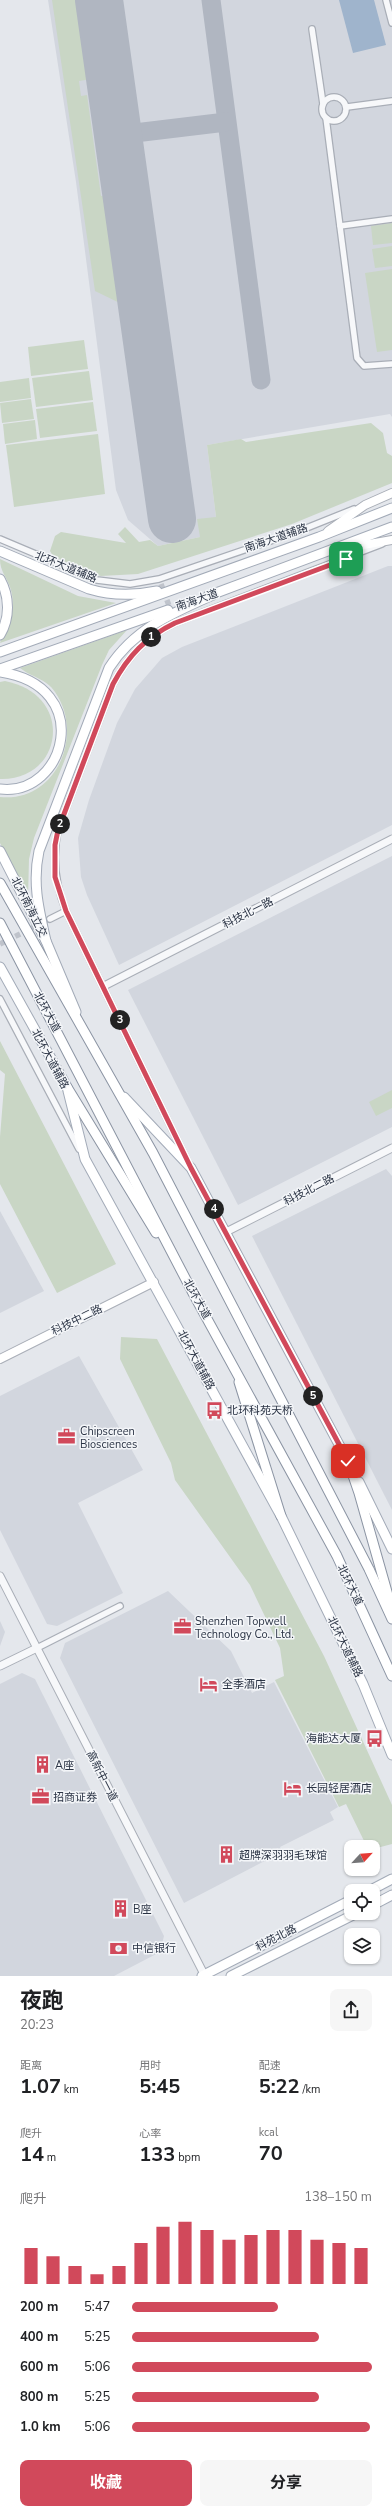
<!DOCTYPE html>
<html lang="zh">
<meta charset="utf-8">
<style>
body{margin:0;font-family:"Nunito Sans","Noto Sans SC",sans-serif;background:#f6f6f6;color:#202124;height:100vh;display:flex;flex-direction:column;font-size:15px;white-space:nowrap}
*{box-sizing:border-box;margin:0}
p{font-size:13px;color:#757577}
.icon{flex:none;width:22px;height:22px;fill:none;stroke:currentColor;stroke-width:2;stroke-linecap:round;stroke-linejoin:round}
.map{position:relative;height:1976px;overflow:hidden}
.side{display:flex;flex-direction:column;background:#fff;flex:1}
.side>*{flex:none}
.needle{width:26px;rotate:64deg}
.controls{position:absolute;left:344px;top:1840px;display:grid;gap:8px}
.controls a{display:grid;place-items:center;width:36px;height:36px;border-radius:8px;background:#fff;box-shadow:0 1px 3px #0004;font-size:20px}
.pin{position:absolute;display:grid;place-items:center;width:34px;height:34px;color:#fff;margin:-17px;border-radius:8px;box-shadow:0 2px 6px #0006}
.km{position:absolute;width:20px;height:20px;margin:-10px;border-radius:50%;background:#222;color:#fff;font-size:11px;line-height:20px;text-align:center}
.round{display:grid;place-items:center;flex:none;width:42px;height:42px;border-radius:8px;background:#f6f6f6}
.head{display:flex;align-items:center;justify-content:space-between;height:68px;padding:0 20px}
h1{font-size:22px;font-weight:700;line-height:30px}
.stats{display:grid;grid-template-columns:repeat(3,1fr);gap:6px;height:68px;padding:4px 20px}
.stats div{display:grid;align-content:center}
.stats b{font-size:20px;font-weight:700}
.stats small{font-size:11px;font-weight:400}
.stats p{font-size:11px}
.chart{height:112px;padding:8px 20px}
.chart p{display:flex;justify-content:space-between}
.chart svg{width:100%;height:72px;margin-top:4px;stroke:#d1495b;stroke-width:6}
.button{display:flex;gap:8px;margin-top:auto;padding:8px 20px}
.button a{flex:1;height:46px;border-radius:8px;background:#d1495b;color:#fff;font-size:16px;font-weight:700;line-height:46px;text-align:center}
.button a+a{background:#f6f6f6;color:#202124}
ul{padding:0 20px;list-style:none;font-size:13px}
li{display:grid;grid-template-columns:64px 48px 1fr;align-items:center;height:30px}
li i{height:10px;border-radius:5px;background:#d1495b}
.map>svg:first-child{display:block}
</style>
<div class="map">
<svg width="392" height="1976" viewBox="0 0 392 1976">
<rect width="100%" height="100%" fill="#e4e7ec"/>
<g fill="#d2d6de">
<polygon points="48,0 392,0 392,417 390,414 207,445 216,517 200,537 158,546 128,520 116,490 76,182"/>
<polygon points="388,566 392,566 392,825 119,965 87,895 81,877 78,838 89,800 117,723 135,689 162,658 182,647"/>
<polygon points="392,856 392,1127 238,1205 128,990"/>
<polygon points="386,1169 392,1176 392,1510 252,1236"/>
<polygon points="0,1211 44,1291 0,1313"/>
<polygon points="79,1356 143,1470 78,1503 123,1593 57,1626 47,1624 0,1530 0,1396"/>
<polygon points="168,1591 231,1651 252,1693 274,1682 338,1807 330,1812 334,1820 280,1847 282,1852 184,1903 60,1658 65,1643"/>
<polygon points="0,1621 5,1632 0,1646"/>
<polygon points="22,1673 35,1679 164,1936 160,1952 114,1976 0,1976 0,1684"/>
</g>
<g fill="#c9d6c5">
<polygon points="52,0 87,0 98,78 79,81 81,96 87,95 101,196 116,197 132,309 95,291"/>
<polygon points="392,223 392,243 373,245 371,226"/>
<polygon points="392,246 392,266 375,268 372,249"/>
<polygon points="392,269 392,350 377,352 365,273"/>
<polygon points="84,340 88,369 31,376 28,347"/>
<polygon points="89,371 93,400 36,407 32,378"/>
<polygon points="29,378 31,398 0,402 0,382"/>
<polygon points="31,399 34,419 2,423 0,403"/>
<polygon points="93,402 97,431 40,438 36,409"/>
<polygon points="35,420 37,439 5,444 3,424"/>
<polygon points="371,423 383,433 387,453 392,456 392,483 292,524 138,574 101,576 89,573 53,556 50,551 55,536 61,532 126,543 118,534 125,527 139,542 150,540 158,546 200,537 197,519 216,517 207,445 241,439 246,442"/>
<polygon points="98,434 105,494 14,507 6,445"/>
<path d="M0,559L78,596L116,603L0,643C7,623 18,611 10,587C6,576 0,571 0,559Z"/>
<path d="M127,630L109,650L102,665L34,838L29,859L28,898L0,843V797C56,803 85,735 55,692C47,679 31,677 20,668Z"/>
<path d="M5,681C76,695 63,781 0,779V682Z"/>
<polygon points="0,1041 116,1264 57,1293 0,1184 0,1137 5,1074 0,1070"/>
<polygon points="392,1090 392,1108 376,1116 369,1102"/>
<polygon points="121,1337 157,1339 324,1656 392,1805 392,1844 373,1849 373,1847 367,1847 346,1804 339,1807 275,1680 284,1676 280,1648 250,1585 175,1480 171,1463 120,1359"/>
</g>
<polygon fill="#9fb4cc" points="339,0 374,0 386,45 353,53"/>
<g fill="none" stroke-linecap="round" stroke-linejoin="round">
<g stroke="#b0b6c1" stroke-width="19">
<polyline points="211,0 261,380"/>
<polyline points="118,135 226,122"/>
</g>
<polyline stroke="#b0b6c1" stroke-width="48" points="99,0 172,519"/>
<g stroke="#bfc3cb" stroke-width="5.5" stroke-dasharray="5.5 3" stroke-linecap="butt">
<polyline points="161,584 171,611"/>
<polyline points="0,944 50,919"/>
</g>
<defs>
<g id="minor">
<polyline points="386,0 392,23"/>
<polyline points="312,29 323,104"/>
<circle cx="334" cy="109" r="12"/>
<polyline points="347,107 392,101"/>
<polyline points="326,118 357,358 364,366 392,364"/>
<polyline points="340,226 392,219"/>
<polyline points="0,539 97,580 130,584 159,579 294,533 354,509"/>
<polyline points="50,919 66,911"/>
<polyline points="0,999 79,1149"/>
<path d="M188,1162L66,911C55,884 52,859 58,830L113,684C128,656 146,637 175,623L382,544"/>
<polyline points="37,1648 120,1606"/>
</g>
<g id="tertiary">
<polyline points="104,986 392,839"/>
<polyline points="226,1232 392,1148"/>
<polyline points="0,1576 205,1976"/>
<polyline points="0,1666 37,1648"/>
</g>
<g id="secondary">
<polyline points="328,531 365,505 392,493"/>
<polyline points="341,549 392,540"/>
<polyline points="0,1359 154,1282"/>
</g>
<g id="primary">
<path d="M0,551L89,589C112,596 133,596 157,591"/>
<path d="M0,579C10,597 10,618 0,635"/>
<polyline points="208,596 392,527"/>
<polyline points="0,652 319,537 392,508"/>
<polyline points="0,669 168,610"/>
<path d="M0,672C96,686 66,797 0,789"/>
<polyline points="0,851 46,941 76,1012"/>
<path d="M46,941C39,910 32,883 39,851L109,668C134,629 172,613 213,595"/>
<polyline points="0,967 67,1087 85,1159 281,1516 363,1684 392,1755"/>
<polyline points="124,1097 191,1168 351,1467"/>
<polyline points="359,1482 392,1549"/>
<polyline points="369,1891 392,1879"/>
<polyline points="373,1905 392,1895"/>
<polyline points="202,1976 351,1900"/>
<polyline points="231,1976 357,1913"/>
</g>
<g id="trunk">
<polyline points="0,883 153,1153 369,1569 392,1619"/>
<polyline points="0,923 194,1295 337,1556 392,1676"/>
<polyline points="67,1087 156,1233"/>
<polyline points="239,1382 281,1516"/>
<polyline points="348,1461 359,1493 391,1606"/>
</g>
</defs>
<use href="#minor" stroke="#a9aeb7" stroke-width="8"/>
<use href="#tertiary" stroke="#a9aeb7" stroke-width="9"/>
<use href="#secondary" stroke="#a9aeb7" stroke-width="10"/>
<use href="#primary" stroke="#a3abb8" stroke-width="11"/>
<use href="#trunk" stroke="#8b94a3" stroke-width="11"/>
<use href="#minor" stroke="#f7f8fa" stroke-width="5.5"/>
<use href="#tertiary" stroke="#f7f8fa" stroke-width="7"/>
<use href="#secondary" stroke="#fff" stroke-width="8"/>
<use href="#primary" stroke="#fff" stroke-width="9"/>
<use href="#trunk" stroke="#fff" stroke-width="9"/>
</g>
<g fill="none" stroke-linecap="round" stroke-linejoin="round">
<defs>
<path id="route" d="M346,559L175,623C146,637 128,656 113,684L58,830L55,845V877L66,911L191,1168L348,1461"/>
</defs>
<use href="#route" stroke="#fff" stroke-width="8"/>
<use href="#route" stroke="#d1495b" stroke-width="5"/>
</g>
<defs>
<symbol id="bus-bare" viewBox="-9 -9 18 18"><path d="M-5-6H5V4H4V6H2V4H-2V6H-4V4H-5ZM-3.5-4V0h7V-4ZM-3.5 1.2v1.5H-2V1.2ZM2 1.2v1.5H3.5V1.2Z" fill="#d1495b" stroke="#f4f6f9" stroke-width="2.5" paint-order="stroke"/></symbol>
<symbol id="office-bare" viewBox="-9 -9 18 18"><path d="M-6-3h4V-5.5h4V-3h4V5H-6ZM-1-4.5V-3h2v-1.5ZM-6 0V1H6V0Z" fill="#d1495b" stroke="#f4f6f9" stroke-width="2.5" paint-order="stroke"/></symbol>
<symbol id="hotel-bare" viewBox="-9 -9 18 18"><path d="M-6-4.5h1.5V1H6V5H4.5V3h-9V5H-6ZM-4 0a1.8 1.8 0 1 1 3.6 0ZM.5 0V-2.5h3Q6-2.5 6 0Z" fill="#d1495b" stroke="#f4f6f9" stroke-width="2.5" paint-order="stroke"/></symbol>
<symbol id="building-bare" viewBox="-9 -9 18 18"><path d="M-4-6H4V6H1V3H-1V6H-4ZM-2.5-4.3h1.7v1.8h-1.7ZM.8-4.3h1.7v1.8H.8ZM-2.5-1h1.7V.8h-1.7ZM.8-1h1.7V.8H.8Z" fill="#d1495b" stroke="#f4f6f9" stroke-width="2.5" paint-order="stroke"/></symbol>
<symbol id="bank-bare" viewBox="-9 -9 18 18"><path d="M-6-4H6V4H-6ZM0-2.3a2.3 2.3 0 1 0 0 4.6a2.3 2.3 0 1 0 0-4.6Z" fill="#d1495b" stroke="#f4f6f9" stroke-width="2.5" paint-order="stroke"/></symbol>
</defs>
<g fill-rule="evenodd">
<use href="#bus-bare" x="202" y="1398" width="25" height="25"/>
<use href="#office-bare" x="54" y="1424" width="25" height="25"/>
<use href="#office-bare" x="170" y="1614" width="25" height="25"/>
<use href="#hotel-bare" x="196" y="1672" width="25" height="25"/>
<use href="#bus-bare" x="362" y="1726" width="25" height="25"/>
<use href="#building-bare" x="30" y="1752" width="25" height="25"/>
<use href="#hotel-bare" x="280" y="1776" width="25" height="25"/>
<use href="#office-bare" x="28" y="1784" width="25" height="25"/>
<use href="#building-bare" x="214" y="1842" width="25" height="25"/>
<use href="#building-bare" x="108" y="1896" width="25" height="25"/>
<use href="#bank-bare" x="106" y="1936" width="25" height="25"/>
</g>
<g text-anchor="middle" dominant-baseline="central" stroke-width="3" stroke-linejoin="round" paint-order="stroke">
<g font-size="11" fill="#2b3445" stroke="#f4f6f9">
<text transform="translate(276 538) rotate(-19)">南海大道辅路</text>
<text transform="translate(66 567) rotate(22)">北环大道辅路</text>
<text transform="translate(197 600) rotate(-19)">南海大道</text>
<text transform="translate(29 907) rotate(63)">北环南海立交</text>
<text transform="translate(248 913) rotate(-27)">科技北一路</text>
<text transform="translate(47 1012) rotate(62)">北环大道</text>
<text transform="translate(50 1059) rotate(62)">北环大道辅路</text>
<text transform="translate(309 1190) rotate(-27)">科技北二路</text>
<text transform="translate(197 1299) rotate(61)">北环大道</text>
<text transform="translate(77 1320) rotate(-26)">科技中二路</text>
<text transform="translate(196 1360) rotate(62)">北环大道辅路</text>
<text transform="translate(350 1585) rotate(64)">北环大道</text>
<text transform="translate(345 1647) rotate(64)">北环大道辅路</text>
<text transform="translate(102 1776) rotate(63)">高新中一道</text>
<text transform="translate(276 1938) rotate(-27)">科苑北路</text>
</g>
<g font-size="11" fill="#2b3445" stroke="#f4f6f9" text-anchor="start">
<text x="227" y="1410">北环科苑天桥</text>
<text x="80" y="1431">Chipscreen<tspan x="80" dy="13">Biosciences</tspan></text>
<text x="195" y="1621">Shenzhen Topwell<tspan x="195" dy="13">Technology Co., Ltd.</tspan></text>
<text x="222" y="1684">全季酒店</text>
<text x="361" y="1738" text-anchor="end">海能达大厦</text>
<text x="55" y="1765">A座</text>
<text x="306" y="1788">长园轻居酒店</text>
<text x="53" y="1797">招商证券</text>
<text x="239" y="1855">超牌深羽羽毛球馆</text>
<text x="133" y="1909">B座</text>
<text x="132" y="1948">中信银行</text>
</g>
</g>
</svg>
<div class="controls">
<a><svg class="needle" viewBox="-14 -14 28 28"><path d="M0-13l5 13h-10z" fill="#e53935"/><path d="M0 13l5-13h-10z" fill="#757577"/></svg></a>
<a><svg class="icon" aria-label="locate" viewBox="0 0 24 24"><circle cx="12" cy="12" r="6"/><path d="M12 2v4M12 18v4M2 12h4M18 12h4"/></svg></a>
<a><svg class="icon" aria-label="layers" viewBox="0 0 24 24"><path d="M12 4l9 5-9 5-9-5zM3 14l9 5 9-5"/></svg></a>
</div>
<div class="pin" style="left:346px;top:559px;background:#1e9e55"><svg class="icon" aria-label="arrive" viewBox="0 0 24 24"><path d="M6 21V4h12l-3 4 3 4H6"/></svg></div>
<div class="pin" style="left:348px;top:1461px;background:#d93025"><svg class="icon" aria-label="check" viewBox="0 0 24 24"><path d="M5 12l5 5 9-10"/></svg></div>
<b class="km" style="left:151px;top:637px">1</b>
<b class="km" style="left:60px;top:824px">2</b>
<b class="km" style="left:120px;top:1020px">3</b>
<b class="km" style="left:214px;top:1209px">4</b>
<b class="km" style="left:313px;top:1396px">5</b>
</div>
<section class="side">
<div class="head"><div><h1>夜跑</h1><p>20:23</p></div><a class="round"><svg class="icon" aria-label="share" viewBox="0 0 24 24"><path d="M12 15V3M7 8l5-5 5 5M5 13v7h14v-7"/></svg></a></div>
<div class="stats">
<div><p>距离</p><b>1.07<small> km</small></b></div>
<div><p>用时</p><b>5:45</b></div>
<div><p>配速</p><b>5:22<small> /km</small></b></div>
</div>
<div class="stats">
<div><p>爬升</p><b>14<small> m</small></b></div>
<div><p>心率</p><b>133<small> bpm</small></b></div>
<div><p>kcal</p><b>70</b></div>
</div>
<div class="chart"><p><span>爬升</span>138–150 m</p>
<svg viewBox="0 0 160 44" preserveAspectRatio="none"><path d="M5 44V22M15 44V27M25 44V33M35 44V38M45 44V33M55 44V19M65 44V9M75 44V6M85 44V11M95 44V17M105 44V14M115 44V11M125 44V11M135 44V17M145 44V19M155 44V22"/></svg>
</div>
<ul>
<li><b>200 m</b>5:47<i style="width:61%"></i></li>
<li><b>400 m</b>5:25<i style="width:78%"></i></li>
<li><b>600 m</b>5:06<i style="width:100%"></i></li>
<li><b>800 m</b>5:25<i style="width:78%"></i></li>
<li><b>1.0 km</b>5:06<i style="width:99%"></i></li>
</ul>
<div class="button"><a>收藏</a><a>分享</a></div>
</section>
